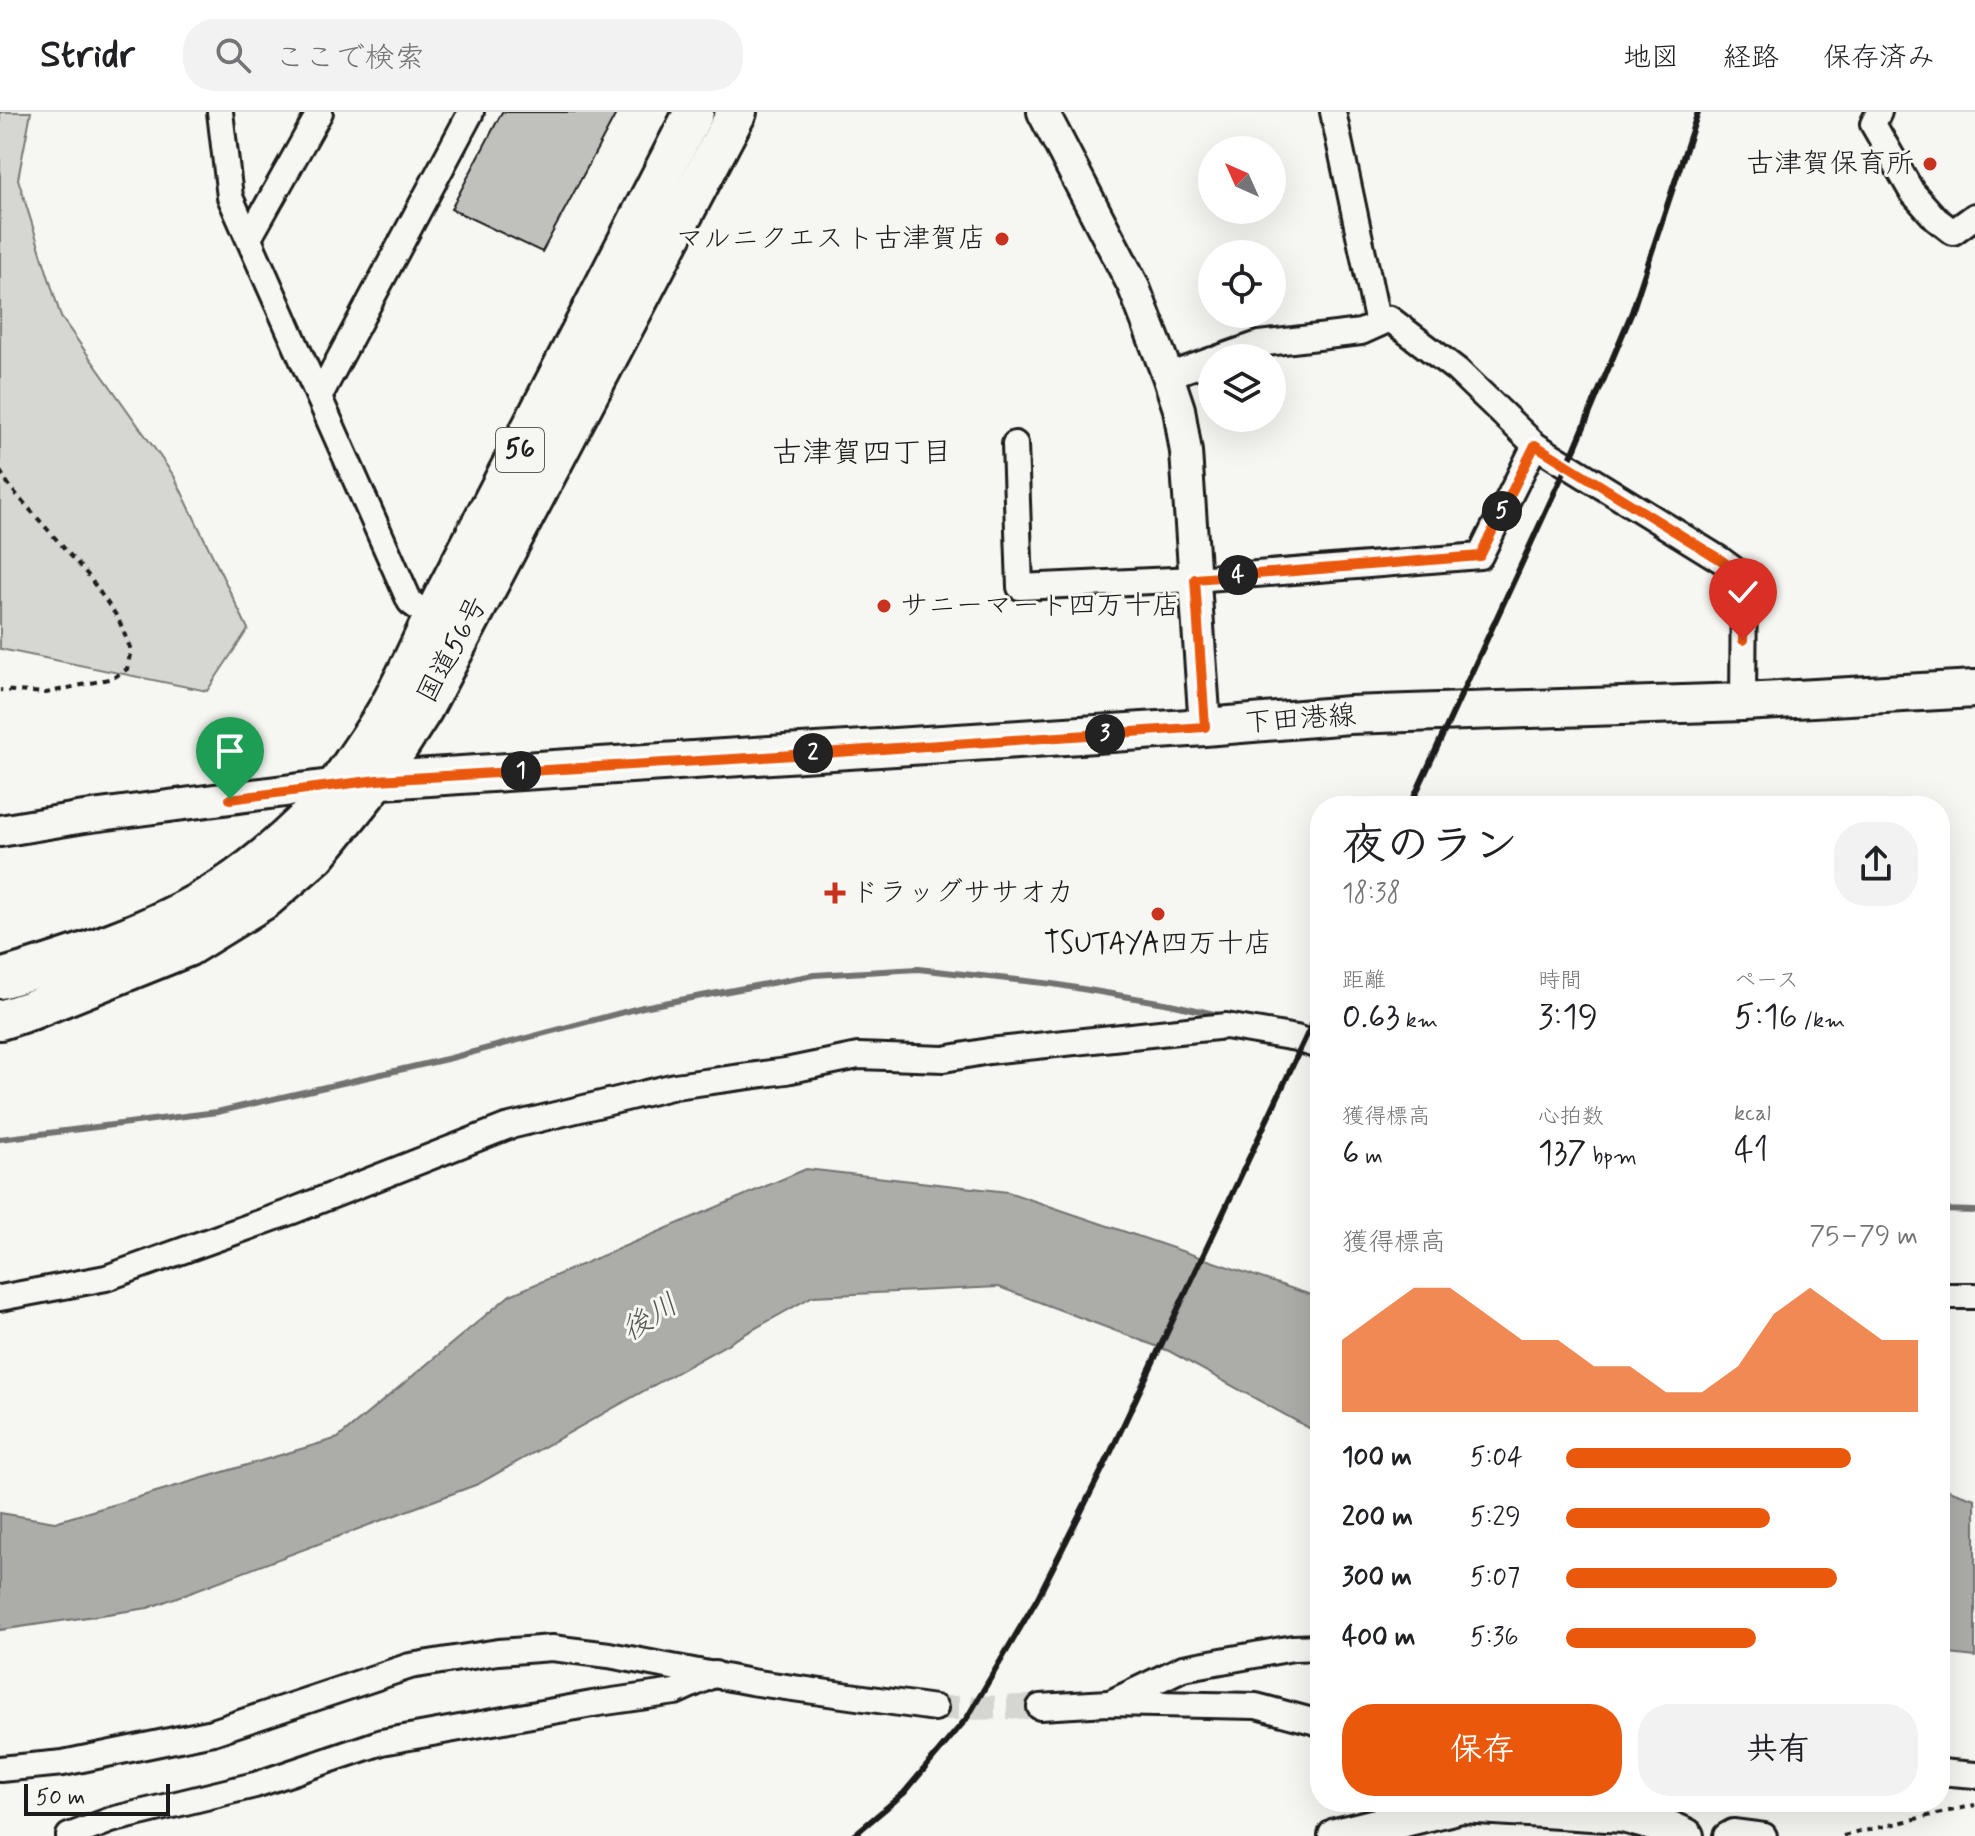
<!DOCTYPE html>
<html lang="ja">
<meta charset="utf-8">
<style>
body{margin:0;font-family:Mynerve,"Klee One",sans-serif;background:#f2f2f2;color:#202124;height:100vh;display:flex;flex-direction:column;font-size:30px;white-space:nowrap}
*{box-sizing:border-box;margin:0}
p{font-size:26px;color:#757577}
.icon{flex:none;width:44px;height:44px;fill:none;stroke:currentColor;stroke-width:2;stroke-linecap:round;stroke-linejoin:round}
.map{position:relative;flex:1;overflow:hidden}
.sheet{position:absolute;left:1310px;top:684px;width:640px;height:1016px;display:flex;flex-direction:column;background:#fff;border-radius:32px;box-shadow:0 8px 32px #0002}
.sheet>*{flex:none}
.needle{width:52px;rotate:315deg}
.tools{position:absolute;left:1198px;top:24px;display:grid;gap:16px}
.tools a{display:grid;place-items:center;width:88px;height:88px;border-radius:50%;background:#fff;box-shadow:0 8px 32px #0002;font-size:40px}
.scale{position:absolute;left:24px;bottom:20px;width:146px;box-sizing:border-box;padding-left:8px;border:4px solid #1c1c1c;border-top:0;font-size:22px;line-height:28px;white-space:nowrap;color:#1c1c1c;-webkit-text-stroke:6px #f6f6f2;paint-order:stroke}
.pin{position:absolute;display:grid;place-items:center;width:68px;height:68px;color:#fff;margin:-82px -34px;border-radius:50% 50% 50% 0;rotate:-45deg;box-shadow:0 0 8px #0007}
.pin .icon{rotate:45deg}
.km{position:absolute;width:40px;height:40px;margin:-20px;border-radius:50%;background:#222;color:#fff;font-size:22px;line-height:40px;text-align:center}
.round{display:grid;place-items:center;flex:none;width:84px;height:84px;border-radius:32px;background:#f2f2f2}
.headline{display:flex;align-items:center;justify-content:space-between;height:136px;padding:0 32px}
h1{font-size:44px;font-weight:600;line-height:60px}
.stats{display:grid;grid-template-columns:repeat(3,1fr);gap:12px;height:136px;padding:8px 32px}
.stats div{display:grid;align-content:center}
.stats b{font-size:34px;font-weight:600}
.stats small{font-size:22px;font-weight:400}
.stats p{font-size:22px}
.chart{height:224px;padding:16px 32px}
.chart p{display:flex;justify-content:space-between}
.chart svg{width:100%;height:144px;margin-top:8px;fill:#ea580c;opacity:.7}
.cta{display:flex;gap:16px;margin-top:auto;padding:16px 32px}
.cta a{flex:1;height:92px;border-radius:32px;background:#ea580c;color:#fff;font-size:32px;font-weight:600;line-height:92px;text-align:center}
.cta a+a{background:#f2f2f2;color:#202124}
ul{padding:0 32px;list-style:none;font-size:26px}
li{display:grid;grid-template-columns:128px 96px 1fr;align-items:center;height:60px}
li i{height:20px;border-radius:10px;background:#ea580c}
header{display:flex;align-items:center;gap:48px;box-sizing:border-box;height:112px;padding:0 40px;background:#fff;border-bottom:2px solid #e0e0e0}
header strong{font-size:38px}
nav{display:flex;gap:44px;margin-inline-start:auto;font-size:28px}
.search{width:560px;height:72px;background:#f2f2f2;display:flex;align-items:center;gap:20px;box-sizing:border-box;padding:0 28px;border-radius:32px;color:#757577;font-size:30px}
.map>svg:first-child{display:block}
</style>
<header>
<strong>Stridr</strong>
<div class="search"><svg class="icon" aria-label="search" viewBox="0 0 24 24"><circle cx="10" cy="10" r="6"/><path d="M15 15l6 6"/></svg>ここで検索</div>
<nav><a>地図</a><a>経路</a><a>保存済み</a></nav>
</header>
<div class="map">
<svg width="1975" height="1724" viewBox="0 0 1975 1724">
<rect width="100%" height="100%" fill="#f6f6f2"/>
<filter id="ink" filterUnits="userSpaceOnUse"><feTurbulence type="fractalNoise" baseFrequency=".0125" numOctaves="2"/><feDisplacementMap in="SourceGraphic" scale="16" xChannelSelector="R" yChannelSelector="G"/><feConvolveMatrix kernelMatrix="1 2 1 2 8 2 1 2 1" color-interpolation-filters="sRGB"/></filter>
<g filter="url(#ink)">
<polygon fill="#d6d6d2" stroke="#797977" stroke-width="2" points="0,0 31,0 18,67 61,205 174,364 248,517 207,579 0,537"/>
<g fill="#acaca9" stroke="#727271" stroke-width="2">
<polygon points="806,1057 1008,1080 1320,1186 1320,1322 1169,1239 999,1175 813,1184 478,1372 148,1496 0,1518 0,1401 55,1410 338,1326 510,1183"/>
<polygon points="1940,1375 1975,1387 1975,1545 1940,1541"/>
</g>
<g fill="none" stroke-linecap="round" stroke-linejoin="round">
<g stroke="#727271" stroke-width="6">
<polyline points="0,1027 217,1000 451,946 643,895 814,863 918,857 1053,872 1170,892 1223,904"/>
<polyline points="1940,1098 1975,1099"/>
</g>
</g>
<polygon fill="#c0c0bd" stroke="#1c1c1c" stroke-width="2" points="502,0 617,0 542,140 451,97"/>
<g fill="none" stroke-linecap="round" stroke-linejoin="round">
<polyline stroke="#d5d5d2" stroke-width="24" stroke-dasharray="24 12" stroke-linecap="butt" points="935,1596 1040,1595"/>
<defs>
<g id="minor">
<polyline points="220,0 230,85 410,490 432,506"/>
<polyline points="1333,0 1378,212"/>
<polyline points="1879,0 1873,12 1912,80 1936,107 1953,120 1975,104"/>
<polyline points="249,126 320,0"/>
<polyline points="1219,246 1259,232 1361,220 1390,207 1457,258 1535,333 1721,448 1744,465 1743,590"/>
<polyline points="1168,264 1212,248"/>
<polyline points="319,285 471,0"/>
<polyline points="1015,332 1020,475 1195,467 1480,444 1535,333"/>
<polyline points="1940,1184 1975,1184"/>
<polyline points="0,1186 106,1166 290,1100 506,1015 675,974 786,959 858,944 944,947 989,939 1226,914 1296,926 1320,935"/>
<polyline points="1114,1589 1183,1556 1293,1536 1320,1535"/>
<polyline points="1040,1595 1108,1591 1256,1594 1320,1611"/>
<polyline points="0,1657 63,1651 213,1620 410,1554 498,1540 552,1536 609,1543 751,1570 935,1596"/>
<polyline points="1940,1660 1975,1663"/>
<polyline points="69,1724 111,1708 255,1673 382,1630 592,1592 675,1580 715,1562"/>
<polyline points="1726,1724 1733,1720 1764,1724"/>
</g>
<g id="tertiary">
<polyline points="1043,0 1133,173 1168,264 1179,297 1186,340 1205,615"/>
<polyline points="0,719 84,705 338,672"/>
</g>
<polyline id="secondary" points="1336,1724 1461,1693 1623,1703 1664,1714 1686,1724"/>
<polyline id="primary" points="352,670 1205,615 1349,603 1743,590 1975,577"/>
<g id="trunk">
<path d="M0,867C76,845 155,819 223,776C256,755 287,727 315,699C329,685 341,668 352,652C368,628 385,605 397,580C416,544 431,507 450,472C532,315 613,158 694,0"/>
<polyline points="0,908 31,898 187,835 265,787 316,743 377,668 423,597 737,0"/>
</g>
</defs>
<use href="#minor" stroke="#1c1c1c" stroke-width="30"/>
<use href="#tertiary" stroke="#1c1c1c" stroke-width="36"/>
<use href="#secondary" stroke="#1c1c1c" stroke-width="40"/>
<use href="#primary" stroke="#1c1c1c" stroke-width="42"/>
<use href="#trunk" stroke="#1c1c1c" stroke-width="44"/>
<g stroke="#1c1c1c" stroke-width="4" stroke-dasharray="6 6" stroke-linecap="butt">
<polyline points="0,359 10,375 87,462 118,506 131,538 127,557 113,566 46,581 0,578"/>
<polyline points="1843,1724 1975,1693"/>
</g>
<use href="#minor" stroke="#f6f6f2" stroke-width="24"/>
<use href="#tertiary" stroke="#f6f6f2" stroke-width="30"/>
<use href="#secondary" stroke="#f6f6f2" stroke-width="34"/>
<use href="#primary" stroke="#f6f6f2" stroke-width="36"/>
<use href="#trunk" stroke="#f6f6f2" stroke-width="38"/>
<g stroke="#1c1c1c" stroke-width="6">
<polyline points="1410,694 1575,336 1632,200 1698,0"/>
<polyline points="853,1724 904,1681 967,1606 1037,1487 1107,1348 1320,895"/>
</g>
</g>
</g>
<g fill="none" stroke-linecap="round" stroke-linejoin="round" filter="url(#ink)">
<defs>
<polyline id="route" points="230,687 377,668 750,646 1205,615 1195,467 1480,444 1535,333 1721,448 1744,465 1743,528"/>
</defs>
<use href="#route" stroke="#fff" stroke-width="16"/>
<use href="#route" stroke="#ea580c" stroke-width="10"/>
</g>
<g fill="#c8321e" stroke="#f6f6f2" stroke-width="3">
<circle cx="1930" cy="52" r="8"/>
<circle cx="1002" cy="127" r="8"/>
<circle cx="884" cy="494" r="8"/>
<path d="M831 769h8v8h8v8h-8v8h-8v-8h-8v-8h8z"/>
<circle cx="1158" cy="802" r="8"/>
</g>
<g text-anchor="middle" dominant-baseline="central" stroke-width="6" stroke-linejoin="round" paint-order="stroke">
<rect fill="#f6f6f2" stroke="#5d5d5c" stroke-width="2" x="496" y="316" width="48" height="44" rx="6"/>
<g font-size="26" font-weight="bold" fill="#1c1c1c">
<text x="520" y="338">56</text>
</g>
<g font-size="28" fill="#1c1c1c" stroke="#f6f6f2" text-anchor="end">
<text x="1914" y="52">古津賀保育所</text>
<text x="986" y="127">マルニクエスト古津賀店</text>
<text x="900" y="494" text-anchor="start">サニーマート四万十店</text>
<text x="851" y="781" text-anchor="start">ドラッグササオカ</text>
<text x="1158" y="832" text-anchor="middle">TSUTAYA四万十店</text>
</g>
<g font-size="28" fill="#1c1c1c" stroke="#f6f6f2">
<text transform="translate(453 538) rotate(-62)">国道56号</text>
<text transform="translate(1300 608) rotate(-4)">下田港線</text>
</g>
<g font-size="30" fill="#1c1c1c" stroke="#f6f6f2">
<text x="862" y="341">古津賀四丁目</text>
</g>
<g font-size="30" font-style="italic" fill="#565654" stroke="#f6f6f2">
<text transform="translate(650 1206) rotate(-32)">後川</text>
</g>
</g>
</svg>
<div class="tools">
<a><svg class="needle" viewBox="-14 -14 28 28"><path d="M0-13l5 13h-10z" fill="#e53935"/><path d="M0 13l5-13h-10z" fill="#757577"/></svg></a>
<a><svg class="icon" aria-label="locate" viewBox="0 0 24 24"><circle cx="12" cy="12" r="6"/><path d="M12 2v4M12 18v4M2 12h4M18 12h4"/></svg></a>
<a><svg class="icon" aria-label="layers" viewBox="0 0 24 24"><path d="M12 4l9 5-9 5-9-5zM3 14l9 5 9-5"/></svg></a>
</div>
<div class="scale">50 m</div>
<div class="pin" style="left:230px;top:687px;background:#1e9e55"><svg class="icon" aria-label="arrive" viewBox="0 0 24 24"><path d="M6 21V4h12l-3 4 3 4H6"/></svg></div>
<div class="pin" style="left:1743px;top:528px;background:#d93025"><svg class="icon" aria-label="check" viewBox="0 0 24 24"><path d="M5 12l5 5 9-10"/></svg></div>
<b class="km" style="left:521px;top:659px">1</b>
<b class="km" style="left:813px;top:641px">2</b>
<b class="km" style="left:1105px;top:622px">3</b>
<b class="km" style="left:1238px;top:463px">4</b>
<b class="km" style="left:1502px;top:399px">5</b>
<section class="sheet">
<div class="headline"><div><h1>夜のラン</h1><p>18:38</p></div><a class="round"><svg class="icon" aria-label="share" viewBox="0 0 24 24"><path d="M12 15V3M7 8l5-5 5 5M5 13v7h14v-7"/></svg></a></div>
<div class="stats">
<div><p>距離</p><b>0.63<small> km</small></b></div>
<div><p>時間</p><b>3:19</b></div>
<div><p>ペース</p><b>5:16<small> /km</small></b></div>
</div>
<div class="stats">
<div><p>獲得標高</p><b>6<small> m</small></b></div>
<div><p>心拍数</p><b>137<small> bpm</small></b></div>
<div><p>kcal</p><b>41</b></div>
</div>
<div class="chart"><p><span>獲得標高</span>75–79 m</p>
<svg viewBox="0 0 160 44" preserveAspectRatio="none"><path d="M0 44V22L10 14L20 6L30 6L40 14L50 22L60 22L70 30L80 30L90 38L100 38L110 30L120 14L130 6L140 14L150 22L160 22V44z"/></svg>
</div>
<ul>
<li><b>100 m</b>5:04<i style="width:81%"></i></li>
<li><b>200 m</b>5:29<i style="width:58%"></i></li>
<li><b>300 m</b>5:07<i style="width:77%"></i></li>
<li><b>400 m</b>5:36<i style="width:54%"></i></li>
</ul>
<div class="cta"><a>保存</a><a>共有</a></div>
</section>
</div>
